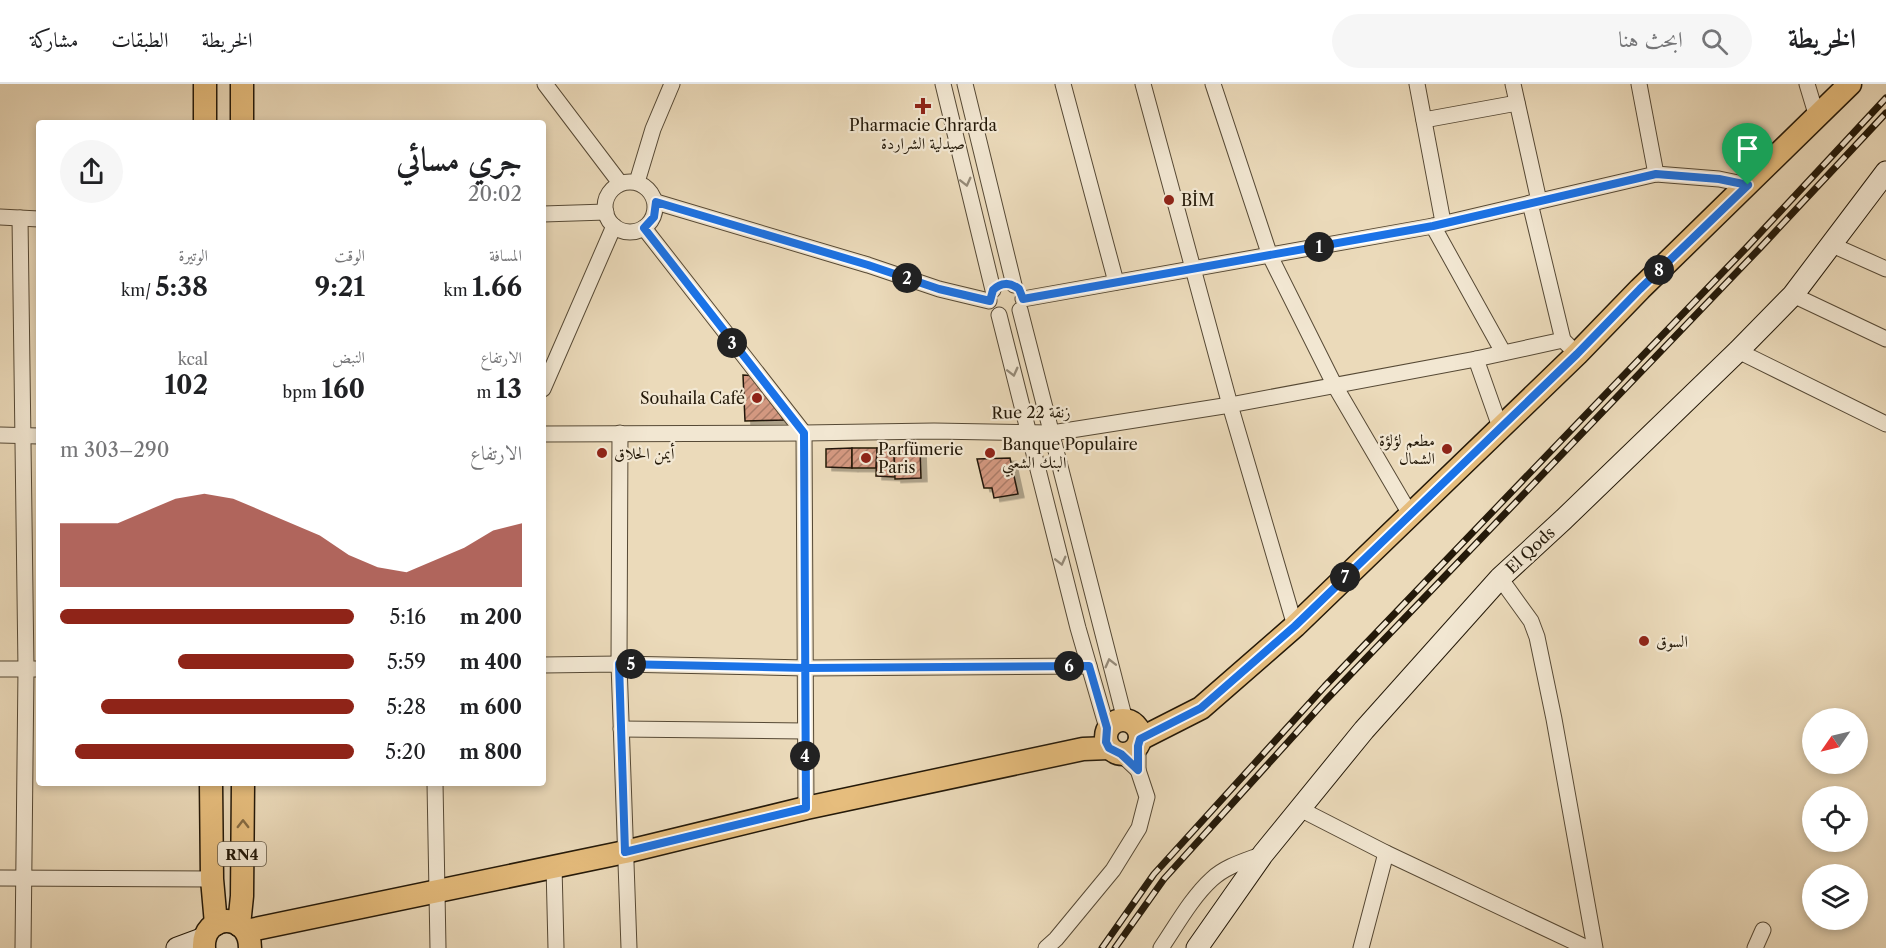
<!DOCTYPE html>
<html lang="ar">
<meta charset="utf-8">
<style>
body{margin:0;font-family:"Libre Caslon Text",Amiri,serif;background:#f6f6f6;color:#202124;direction:rtl;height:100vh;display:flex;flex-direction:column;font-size:22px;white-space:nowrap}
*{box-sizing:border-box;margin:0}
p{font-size:20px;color:#757577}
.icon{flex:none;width:33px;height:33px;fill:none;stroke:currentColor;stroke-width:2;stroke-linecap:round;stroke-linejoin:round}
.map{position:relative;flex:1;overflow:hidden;direction:ltr}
.side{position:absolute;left:36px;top:36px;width:510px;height:666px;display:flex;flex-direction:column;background:#fff;border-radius:6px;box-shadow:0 3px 9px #0003;direction:rtl}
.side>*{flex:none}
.needle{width:39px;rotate:236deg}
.controls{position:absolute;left:1802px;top:624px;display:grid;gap:12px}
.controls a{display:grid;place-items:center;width:66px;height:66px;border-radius:50%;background:#fff;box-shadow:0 3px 9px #0003;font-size:30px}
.pin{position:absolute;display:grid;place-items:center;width:51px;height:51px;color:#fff;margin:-62px -26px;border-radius:50% 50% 50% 0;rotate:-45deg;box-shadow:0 0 6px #0007}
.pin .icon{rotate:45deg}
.km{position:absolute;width:30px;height:30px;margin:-15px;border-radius:50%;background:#222;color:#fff;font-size:16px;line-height:30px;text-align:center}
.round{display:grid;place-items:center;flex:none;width:63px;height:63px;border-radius:32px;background:#f6f6f6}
.headline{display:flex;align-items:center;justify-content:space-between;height:102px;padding:0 24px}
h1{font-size:33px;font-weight:800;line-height:45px}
.figures{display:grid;grid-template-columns:repeat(3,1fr);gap:9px;height:102px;padding:6px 24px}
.figures div{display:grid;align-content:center}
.figures b{font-size:26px;font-weight:800}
.figures small{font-size:16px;font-weight:400}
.figures p{font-size:16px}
.chart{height:168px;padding:12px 24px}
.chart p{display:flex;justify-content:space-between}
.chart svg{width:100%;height:108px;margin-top:6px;fill:#8f2418;opacity:.7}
ul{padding:0 24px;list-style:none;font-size:20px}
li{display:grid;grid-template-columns:96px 72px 1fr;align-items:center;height:45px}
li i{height:15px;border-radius:8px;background:#8f2418}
header{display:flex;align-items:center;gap:36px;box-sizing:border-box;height:84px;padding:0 30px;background:#fff;border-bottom:2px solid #e0e0e0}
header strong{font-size:28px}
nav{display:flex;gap:33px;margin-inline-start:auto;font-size:21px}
.search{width:420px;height:54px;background:#f6f6f6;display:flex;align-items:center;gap:15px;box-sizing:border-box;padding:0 21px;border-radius:33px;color:#757577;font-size:22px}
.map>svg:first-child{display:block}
</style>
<header>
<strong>الخريطة</strong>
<div class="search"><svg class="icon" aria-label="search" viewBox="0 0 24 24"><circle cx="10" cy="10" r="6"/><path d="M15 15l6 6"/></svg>ابحث هنا</div>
<nav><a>الخريطة</a><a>الطبقات</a><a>مشاركة</a></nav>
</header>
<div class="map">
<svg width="1886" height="864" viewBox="0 0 1886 864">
<defs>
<pattern id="building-hatch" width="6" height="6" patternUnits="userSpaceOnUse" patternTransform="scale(1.5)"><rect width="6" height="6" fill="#d39880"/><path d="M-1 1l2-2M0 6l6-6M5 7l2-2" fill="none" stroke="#ab7b67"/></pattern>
<filter id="shadow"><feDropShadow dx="6" dy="3.5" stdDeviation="0" flood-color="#0004"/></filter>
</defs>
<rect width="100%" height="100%" fill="#ebdaba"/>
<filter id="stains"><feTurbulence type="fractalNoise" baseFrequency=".00333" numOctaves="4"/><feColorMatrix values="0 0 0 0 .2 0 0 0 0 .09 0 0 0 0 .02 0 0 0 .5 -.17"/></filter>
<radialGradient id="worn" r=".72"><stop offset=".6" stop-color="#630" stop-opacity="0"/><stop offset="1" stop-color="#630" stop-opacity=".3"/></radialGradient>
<g fill="url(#building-hatch)" stroke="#241909" stroke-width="1.5" filter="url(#shadow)">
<polygon points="743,291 756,292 784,336 745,337"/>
<polygon points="852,364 852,384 826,383 826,365"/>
<polygon points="852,364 877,364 876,384 852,384"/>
<polygon points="877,364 894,365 895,393 876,392"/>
<polygon points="894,365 920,365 921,394 895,395"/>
<polygon points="1010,374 1018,410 994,414 992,404 984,404 977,375"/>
</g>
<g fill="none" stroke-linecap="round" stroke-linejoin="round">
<defs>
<g id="street">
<polyline points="545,0 620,99"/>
<polyline points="943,0 993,206"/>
<polyline points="965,0 1014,201"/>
<polyline points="1063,0 1116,198"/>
<polyline points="1143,0 1230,321 1295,542"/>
<polyline points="1213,0 1270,172 1335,302 1410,430"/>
<polyline points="1417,0 1443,138"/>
<polyline points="1513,0 1539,117"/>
<polyline points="1639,0 1656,90"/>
<polyline points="1807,0 1817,33"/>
<polyline points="1424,36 1517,19"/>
<circle cx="630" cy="123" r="25"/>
<polyline points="637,98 653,45 672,0"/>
<polyline points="656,118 868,181 939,205 989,217"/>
<polyline points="1530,119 1563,256 1577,270"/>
<polyline points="543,130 606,128"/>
<polyline points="0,133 39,135"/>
<polyline points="20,134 26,585 23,864"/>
<polyline points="1433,142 1503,268"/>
<polyline points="644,144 804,349 806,724"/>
<polyline points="1830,160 1886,185"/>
<polyline points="1793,211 1886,255"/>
<polyline points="1023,215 1433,142 1656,90 1719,95 1748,101"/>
<polyline points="1020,226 1125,636"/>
<polyline points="999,231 1078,544 1107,644"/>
<polyline points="1738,267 1886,340"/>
<polyline points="1476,275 1563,256"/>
<polyline points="543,305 614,142"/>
<polyline points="620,349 619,580 629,864"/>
<polyline points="543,350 804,349 934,347 1052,349 1230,321 1476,275 1500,343"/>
<polyline points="0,351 39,352"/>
<polyline points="1500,494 1531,537 1537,553 1554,635 1595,864"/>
<polyline points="543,581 619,580 806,584 1089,582"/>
<polyline points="0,585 39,585"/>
<polyline points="621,645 805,647"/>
<polyline points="1121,670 1138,686 1138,662"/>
<polyline points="435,699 438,864"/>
<polyline points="1300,725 1386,769 1587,864"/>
<polyline points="554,782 556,864"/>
<polyline points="0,794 212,795"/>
<polyline points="1046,864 1056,855 1113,786 1139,744 1147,713 1138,686"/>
<path d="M1161,864C1176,842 1192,813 1212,795C1226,782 1245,777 1263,770"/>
<polyline points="1361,864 1386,769"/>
<polyline points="1755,864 1763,846"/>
</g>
<g id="secondary">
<polyline points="177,864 204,854"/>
<polyline points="1197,864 1263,770 1364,646 1500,494 1564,435 1738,267 1793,211 1886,88"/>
</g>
<g id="primary">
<polyline points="205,0 205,39"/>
<polyline points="242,39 242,0"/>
<circle cx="1123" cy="653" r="17"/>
<polyline points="1140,655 1201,624 1295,542 1577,270 1640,205 1850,0"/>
<polyline points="211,699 212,795 216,840"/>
<polyline points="239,841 242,812 243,699"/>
<polyline points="246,847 625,768 806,724 1083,665 1109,664"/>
<path d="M204,864C202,829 250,827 250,864"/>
</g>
</defs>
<use href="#street" stroke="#564935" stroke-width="17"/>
<use href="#secondary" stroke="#241909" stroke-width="23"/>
<use href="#primary" stroke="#241909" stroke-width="25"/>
<use href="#street" stroke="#f2e7d2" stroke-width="15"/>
<use href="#secondary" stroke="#f2e7d2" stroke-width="21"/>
<use href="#primary" stroke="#e6bd7d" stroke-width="22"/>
<defs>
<g id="rail">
<polyline points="1102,864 1154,790 1325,602 1748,162 1886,14"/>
<polyline points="1115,864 1164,795 1326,616 1760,164 1886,29"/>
</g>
</defs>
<use href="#rail" stroke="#241909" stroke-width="7"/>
<use href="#rail" stroke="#f2e7d2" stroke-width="4.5" stroke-dasharray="14" stroke-linecap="butt"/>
</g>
<defs><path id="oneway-chevron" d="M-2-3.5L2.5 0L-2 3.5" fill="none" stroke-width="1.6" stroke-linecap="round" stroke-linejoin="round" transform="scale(1.5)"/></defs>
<g stroke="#958a78">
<use href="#oneway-chevron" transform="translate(966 98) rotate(76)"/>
<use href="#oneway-chevron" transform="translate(1013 288) rotate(76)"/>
<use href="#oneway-chevron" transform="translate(1061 477) rotate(76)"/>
<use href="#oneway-chevron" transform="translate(1110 579) rotate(-104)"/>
</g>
<use stroke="#856b43" href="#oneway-chevron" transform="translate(243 740) rotate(-90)"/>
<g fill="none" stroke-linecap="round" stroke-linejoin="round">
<defs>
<path id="route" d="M1748,101L1719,95L1656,90L1433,142L1023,215L1019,205C1010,198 1001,198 993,206L990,217L939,205L868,181L656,118L654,133L644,144L804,349L806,724L625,768L619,580L806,584L1089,582L1107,644L1106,658L1109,664L1121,670L1138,686V662L1140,655L1201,624L1295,542L1577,270L1640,205L1748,101"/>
</defs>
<use href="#route" stroke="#fff" stroke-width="12"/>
<use href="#route" stroke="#1a73e8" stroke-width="8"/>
</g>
<g fill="#8f2418" stroke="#f2e7d2" stroke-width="2">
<path d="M920 13h6v6h6v6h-6v6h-6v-6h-6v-6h6z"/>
<circle cx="1169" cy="116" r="6"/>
<circle cx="757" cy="314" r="6"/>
<circle cx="1447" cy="365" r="6"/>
<circle cx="602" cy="369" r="6"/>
<circle cx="990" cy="369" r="6"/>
<circle cx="866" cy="374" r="6"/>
<circle cx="1644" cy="557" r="6"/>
</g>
<g text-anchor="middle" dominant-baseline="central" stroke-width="4.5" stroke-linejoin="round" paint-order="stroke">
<rect fill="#f2e7d2" stroke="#625745" stroke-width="1.5" x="218" y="758" width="48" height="24" rx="4.5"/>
<g font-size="15" font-weight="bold" fill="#241909">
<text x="242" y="770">RN4</text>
</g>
<g font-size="16" fill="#241909" stroke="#f2e7d2" text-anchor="start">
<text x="923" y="41" text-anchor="middle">Pharmacie Chrarda<tspan x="923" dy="18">صيدلية الشراردة</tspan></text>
<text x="1181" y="116">BİM</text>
<text x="745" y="314" text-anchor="end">Souhaila Café</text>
<text x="1435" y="356" text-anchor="end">مطعم لؤلؤة<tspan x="1435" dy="18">الشمال</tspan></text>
<text x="1002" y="360">Banque Populaire<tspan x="1002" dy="18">البنك الشعبي</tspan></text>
<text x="878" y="365">Parfümerie<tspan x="878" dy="18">Paris</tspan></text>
<text x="614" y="369">أيمن الحلاق</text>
<text x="1656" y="557">السوق</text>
</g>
<g font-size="16" fill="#241909" stroke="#f2e7d2">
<text transform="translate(1031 328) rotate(-1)">Rue 22 زنقة</text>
<text transform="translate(1530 466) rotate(-43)">El Qods</text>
</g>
</g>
<rect width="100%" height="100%" filter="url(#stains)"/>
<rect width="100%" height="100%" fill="url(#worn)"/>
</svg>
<div class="controls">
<a><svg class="needle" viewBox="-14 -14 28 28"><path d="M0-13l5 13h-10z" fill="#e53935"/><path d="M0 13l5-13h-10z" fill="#757577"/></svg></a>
<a><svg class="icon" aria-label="locate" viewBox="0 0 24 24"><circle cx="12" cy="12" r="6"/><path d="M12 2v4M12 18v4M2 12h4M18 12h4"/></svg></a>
<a><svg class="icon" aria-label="layers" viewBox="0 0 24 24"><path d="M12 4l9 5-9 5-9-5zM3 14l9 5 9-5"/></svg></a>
</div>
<div class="pin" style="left:1748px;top:101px;background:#1e9e55"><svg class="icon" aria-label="arrive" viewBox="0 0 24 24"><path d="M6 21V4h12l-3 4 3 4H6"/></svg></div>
<b class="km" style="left:1319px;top:163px">1</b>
<b class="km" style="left:907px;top:194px">2</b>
<b class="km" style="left:732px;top:259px">3</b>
<b class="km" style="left:805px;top:672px">4</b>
<b class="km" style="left:631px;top:580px">5</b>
<b class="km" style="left:1069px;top:582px">6</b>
<b class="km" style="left:1345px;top:493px">7</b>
<b class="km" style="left:1659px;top:186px">8</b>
<section class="side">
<div class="headline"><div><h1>جري مسائي</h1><p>20:02</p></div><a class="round"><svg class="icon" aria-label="share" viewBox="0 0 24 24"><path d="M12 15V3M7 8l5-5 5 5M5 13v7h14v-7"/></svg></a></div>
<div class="figures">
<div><p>المسافة</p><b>1.66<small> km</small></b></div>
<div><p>الوقت</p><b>9:21</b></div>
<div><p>الوتيرة</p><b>5:38<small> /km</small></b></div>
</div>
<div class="figures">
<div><p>الارتفاع</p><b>13<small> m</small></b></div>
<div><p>النبض</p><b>160<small> bpm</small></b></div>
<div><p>kcal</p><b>102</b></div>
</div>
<div class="chart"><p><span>الارتفاع</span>290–303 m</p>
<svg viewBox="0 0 160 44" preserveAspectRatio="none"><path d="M0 44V18L10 18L20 18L30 13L40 8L50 6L60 8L70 13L80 18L90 23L100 31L110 36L120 38L130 33L140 28L150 21L160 18V44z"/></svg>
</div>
<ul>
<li><b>200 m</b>5:16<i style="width:100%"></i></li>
<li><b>400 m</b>5:59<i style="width:60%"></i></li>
<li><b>600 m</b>5:28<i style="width:86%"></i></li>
<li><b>800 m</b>5:20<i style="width:95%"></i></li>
</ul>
</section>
</div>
